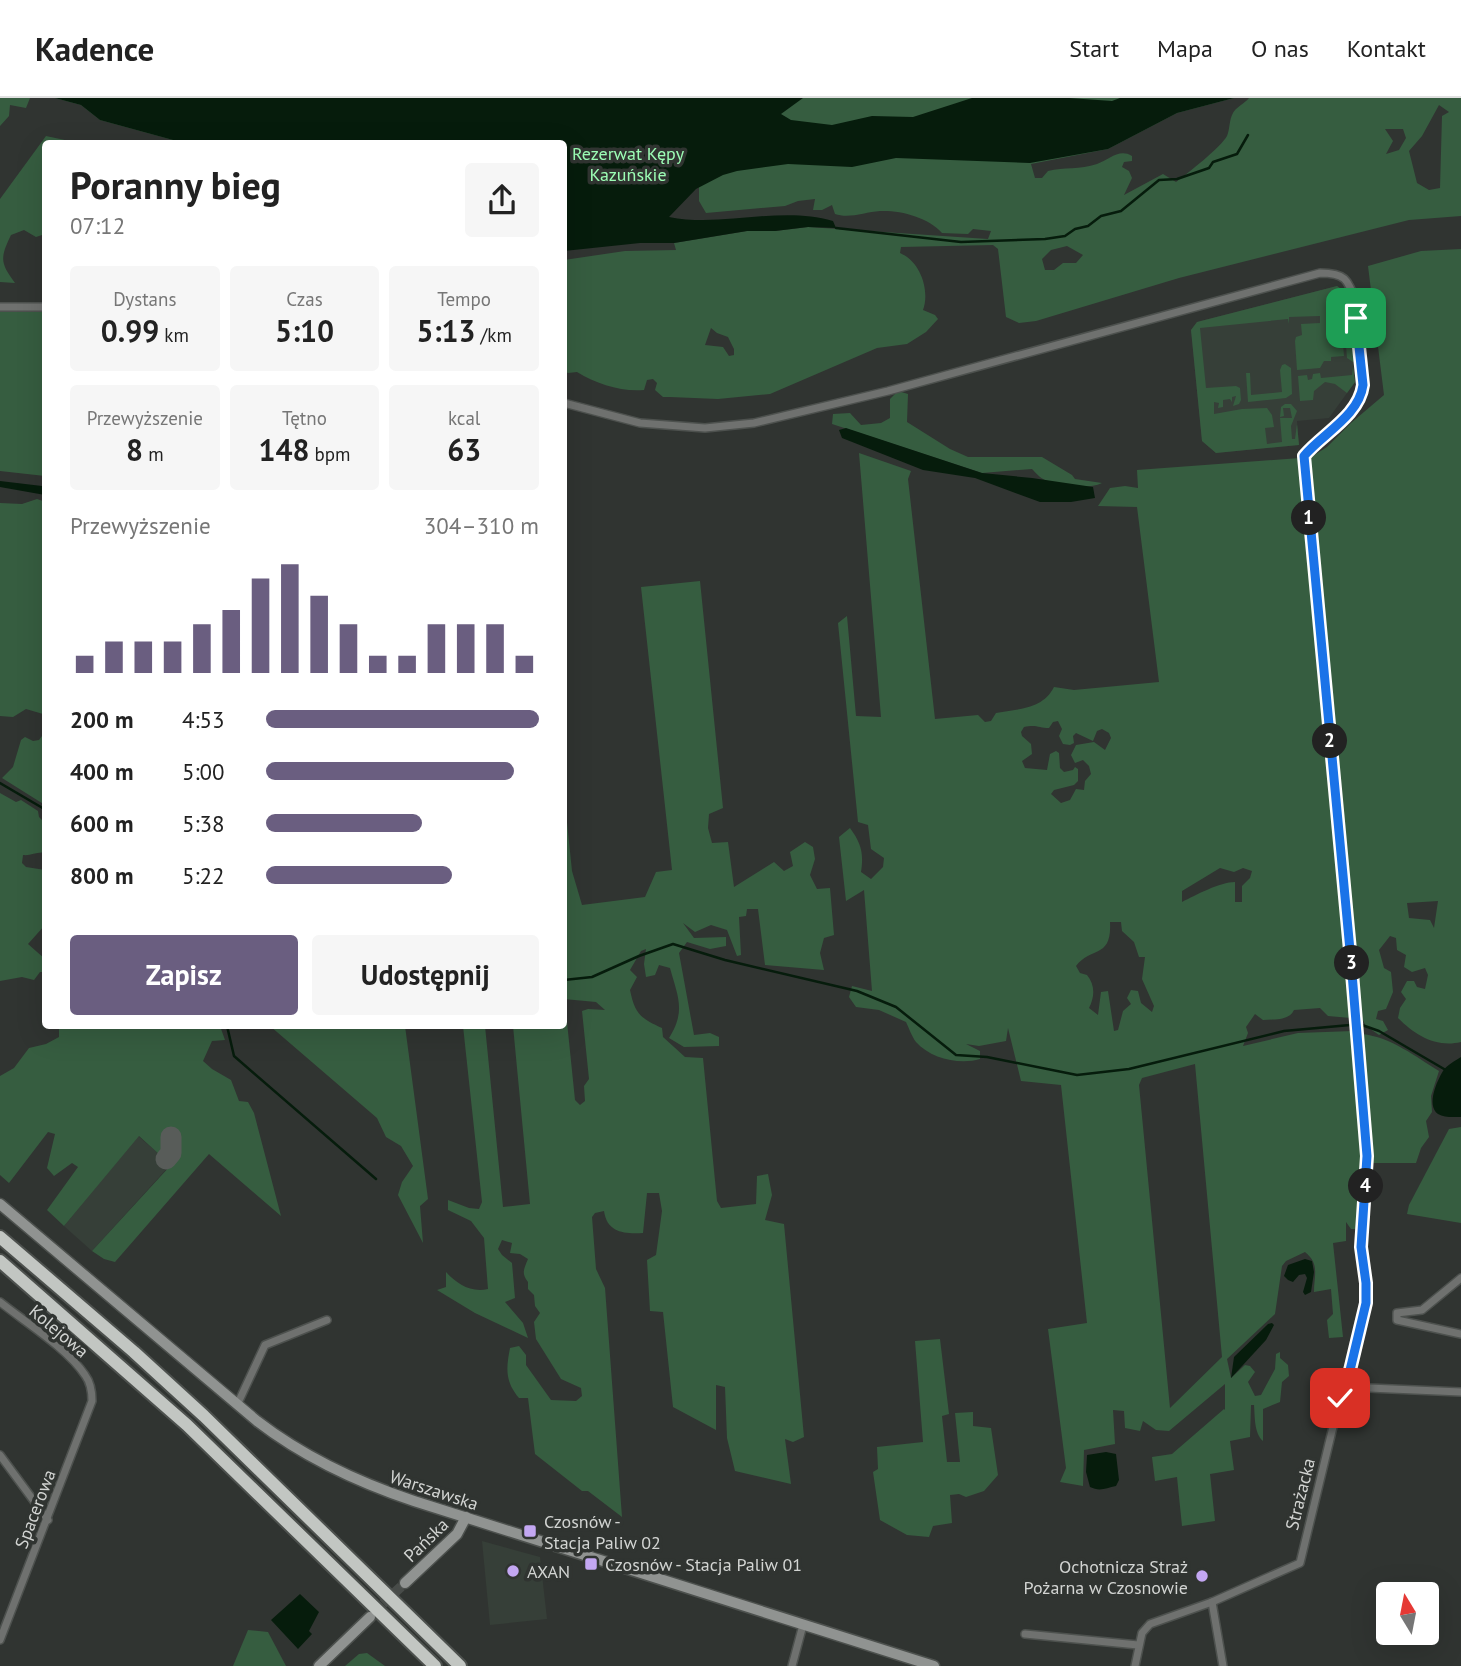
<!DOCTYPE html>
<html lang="pl">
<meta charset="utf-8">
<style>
body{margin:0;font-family:"PT Sans",sans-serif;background:#f6f6f6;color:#222;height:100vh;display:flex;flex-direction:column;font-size:26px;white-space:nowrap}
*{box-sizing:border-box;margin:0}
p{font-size:23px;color:#767676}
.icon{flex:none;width:38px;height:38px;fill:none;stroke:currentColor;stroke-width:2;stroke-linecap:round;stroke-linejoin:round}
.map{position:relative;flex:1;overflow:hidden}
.panel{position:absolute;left:42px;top:42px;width:525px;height:889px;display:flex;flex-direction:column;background:#fff;border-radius:7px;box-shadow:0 7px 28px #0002}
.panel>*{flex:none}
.needle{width:46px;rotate:350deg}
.fabs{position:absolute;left:1376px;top:1484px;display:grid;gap:14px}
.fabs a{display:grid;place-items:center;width:63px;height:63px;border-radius:7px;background:#fff;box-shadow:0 7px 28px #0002;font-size:35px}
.pin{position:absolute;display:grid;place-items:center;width:60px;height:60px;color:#fff;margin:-30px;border-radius:14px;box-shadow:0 4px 10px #0006}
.km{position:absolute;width:35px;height:35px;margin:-18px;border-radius:50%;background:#222;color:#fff;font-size:19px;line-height:35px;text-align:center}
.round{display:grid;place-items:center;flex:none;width:74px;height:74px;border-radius:7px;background:#f6f6f6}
.headline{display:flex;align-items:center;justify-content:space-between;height:119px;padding:0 28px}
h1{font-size:38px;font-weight:700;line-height:52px}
.stats{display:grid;grid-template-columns:repeat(3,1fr);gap:10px;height:119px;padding:7px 28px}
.stats div{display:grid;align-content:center;border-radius:7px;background:#f6f6f6;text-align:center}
.stats b{font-size:30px;font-weight:700}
.stats small{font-size:19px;font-weight:400}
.stats p{font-size:19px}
.chart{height:196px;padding:14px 28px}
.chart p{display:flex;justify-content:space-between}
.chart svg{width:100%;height:126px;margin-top:7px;stroke:#6a5e80;stroke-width:6}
.cta{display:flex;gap:14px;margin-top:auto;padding:14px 28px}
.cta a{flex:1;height:80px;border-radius:7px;background:#6a5e80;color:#fff;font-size:28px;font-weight:700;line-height:80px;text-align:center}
.cta a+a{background:#f6f6f6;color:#222}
ul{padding:0 28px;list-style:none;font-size:23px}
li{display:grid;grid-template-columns:112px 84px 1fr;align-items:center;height:52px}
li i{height:18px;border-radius:9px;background:#6a5e80}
header{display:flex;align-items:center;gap:42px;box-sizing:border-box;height:98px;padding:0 35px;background:#fff;border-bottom:2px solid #e0e0e0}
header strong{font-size:33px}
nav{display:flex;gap:38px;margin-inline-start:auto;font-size:24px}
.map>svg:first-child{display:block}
</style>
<header>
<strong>Kadence</strong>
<nav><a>Start</a><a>Mapa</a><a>O nas</a><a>Kontakt</a></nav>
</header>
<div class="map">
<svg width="1461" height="1568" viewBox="0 0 1461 1568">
<rect width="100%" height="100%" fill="#303431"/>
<g fill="#363f38">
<polygon points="1337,188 1347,195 1349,219 1346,225 1350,227 1355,284 1329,320 1297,323 1299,347 1216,355 1202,343 1191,232 1197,224"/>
<polygon points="138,1038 171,1066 92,1153 64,1128"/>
<polygon points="482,1443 540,1459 547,1521 490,1527"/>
</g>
<g fill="#365d40" fill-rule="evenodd">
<polygon points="0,0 30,0 26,10 10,7 9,18 0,28"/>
<path d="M55,0H1234L1177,15L1108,51L1031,66L1035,80H1042L1048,73C1064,69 1080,72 1097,66C1109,62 1119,50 1132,58V63L1124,64L1122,69L1129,73L1132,80L1124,97L1163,76L1176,84C1187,76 1221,49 1227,38C1230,31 1229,22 1233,15C1235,10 1245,5 1249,0H1461V118L1409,122L1179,180L1036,223L1019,225L1006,219L998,151L993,147L901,149L900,155C921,164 930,193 923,212L935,217L938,221L926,234L907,246L877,250L770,296L718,301L670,299H663L655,292L657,285L653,281L647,282L644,292C621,294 597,286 577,274L568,275L564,273V162L625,153L676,152L674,145L747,133H775L808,129L988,141L991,133L973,131L968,136L942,135C928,119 900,112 880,113C865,114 849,121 835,116L832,107L822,112H813L815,101L798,103L785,108L706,115L699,103V89L564,153V46L184,45L100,22L81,7ZM1439,7L1449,14L1442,18L1440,90L1429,92L1417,85L1409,53L1422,38ZM1385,31H1403L1406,40L1399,52L1386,56L1393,43ZM1067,148L1083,157L1076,165H1063L1054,172H1045L1042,161L1051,152ZM711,230L717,235L728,239L734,251V257L729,258L723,249L705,247Z"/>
<path d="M46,38L79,45L46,46L45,136L36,139L24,132L11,137C0,160 0,165 15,185L0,184V101Z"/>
<path d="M1461,151V944C1436,950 1415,937 1398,920L1400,910L1406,901L1401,894L1407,883H1414L1417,889L1425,891L1428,877L1425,870L1412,874L1404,869L1406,857L1397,852L1396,840L1390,838L1379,852L1384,870L1391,874L1393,894L1386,911L1378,913L1376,921L1383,923L1388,932L1379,937L1366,928L1360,917L1347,783C1351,774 1349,760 1344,752L1308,361L1327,349L1351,325L1384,297L1368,168L1421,153ZM1438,803L1434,830L1430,822L1409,820L1407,805Z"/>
<polygon points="1337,188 1347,195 1349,219 1342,233 1344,258 1331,259 1331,263 1324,263 1320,270 1297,272 1295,243 1296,239 1302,237 1301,226 1320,225 1320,218 1289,219 1289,226 1288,221 1200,230 1206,290 1236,288 1240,290 1241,302 1239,306 1233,308 1236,298 1232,299 1232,304 1230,301 1223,302 1223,309 1218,310 1219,305 1214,304 1214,316 1242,311 1267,310 1272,317 1274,329 1265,330 1267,346 1282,344 1280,320 1292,320 1290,310 1283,310 1284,318 1280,319 1281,309 1285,306 1291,306 1297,313 1291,328 1292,341 1295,341 1297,326 1299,347 1216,355 1202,343 1191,232 1197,224"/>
<polygon points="0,213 45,213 45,378 0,373"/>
<polygon points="1352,226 1358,262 1353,264 1347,260 1345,235"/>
<polygon points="1282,267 1285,266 1291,270 1292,296 1286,300 1248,304 1246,275 1250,275 1251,297 1282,294 1280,272"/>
<polygon points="1353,269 1355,284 1347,295 1335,286 1325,284 1314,293 1313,302 1300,303 1298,278 1307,277 1308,282 1312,281 1313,276 1320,275 1321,280 1352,277"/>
<path d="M898,293L908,296L907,324L950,351L968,359H1042L1072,377L1075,381L1102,385C1088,392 1061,388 1045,382C1040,380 1036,375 1032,371L982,375L832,326L833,316L850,315L861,327L881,325L890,320V301Z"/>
<path d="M859,355L911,373L908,381L935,621L978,617L985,624L991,623L996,615C1019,611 1043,611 1054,589L1074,592L1159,584L1137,409L1098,408L1110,390L1125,388L1138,390L1137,372L1300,360L1351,920L1328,918L1320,910L1294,912C1289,923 1274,921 1263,922L1255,916L1246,929L1248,935L1243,948L1298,935L1353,933L1360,991L1364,1068L1357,1131H1351L1346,1124V1143L1333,1145L1343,1239L1329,1240L1327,1222L1333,1216L1331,1191L1314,1194C1314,1177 1320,1166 1305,1154L1286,1163L1282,1168L1275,1216L1227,1261L1231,1280L1245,1267L1250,1268L1255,1274L1248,1284L1255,1298L1261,1297L1275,1271L1276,1256L1280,1254V1260L1288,1267L1289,1278L1282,1284L1280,1304L1263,1311V1343C1254,1335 1255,1319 1254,1307H1251L1250,1339L1230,1343L1234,1372L1210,1376L1215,1423L1182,1428L1177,1379L1155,1383L1152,1359L1172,1356L1224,1311L1225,1312V1286L1169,1333L1156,1332L1143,1323L1140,1333L1125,1330L1124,1313L1113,1312L1115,1346L1084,1352L1083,1388L1060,1384L1066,1370L1048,1231L1087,1225L1061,987L1021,983L1008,930L1006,943L979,948L966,946L980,953V961C960,967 931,961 916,944C912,939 909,930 906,924L879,912L856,909L849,899L852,888L872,893L864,792L846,803L839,739L850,730C861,745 864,755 861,774L871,781L883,769L884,760L871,751L868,727L858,724L838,525L847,518L856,618L881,619ZM1058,623L1062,631L1059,638L1063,646L1070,647L1074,645L1073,638L1076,635L1093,643L1097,633L1102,631L1109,635L1111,640L1105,652L1094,644L1076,647L1071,657L1075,665L1083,662L1089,668L1091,676L1085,683L1084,692L1076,691L1070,702L1061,705L1051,696L1054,692L1074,687L1078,683V671L1075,669L1073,672L1064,674L1060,670L1059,655L1056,653L1050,656L1047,672L1025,670L1022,663L1032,656L1031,646L1022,638L1021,634L1024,629C1036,626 1039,630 1049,630L1053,624ZM1220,770L1234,774L1243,770L1252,773L1250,780L1242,788V804H1235V784C1220,784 1196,797 1182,804V793ZM1110,824H1121L1122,833L1134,844L1139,859H1145L1142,881L1154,908L1152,914L1141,905L1138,893L1131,892L1127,900L1131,906L1123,913L1118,932L1114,933L1108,893L1101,894L1098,917L1089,910C1095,898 1095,887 1087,877L1080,875L1076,868C1091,848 1112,861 1110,824ZM1195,966L1222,1259L1170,1310L1139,987L1142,980Z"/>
<polygon points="37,401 46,404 45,615 43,616 26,611 13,619 0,618 0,405 22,406"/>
<path d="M700,483L723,710L709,716L708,730L712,745L728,744L734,789L774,764L784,773L793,768L790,754L805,744L813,749L815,761L810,777L817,791L830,790L834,837L824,840L820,855L824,872L765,867L758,811H747L746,818L739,819L741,857L737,858L727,832L711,827L695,834L683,825L694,840L726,839V848L710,851L687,844L679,855L694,937L710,935L719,939V948L684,949L669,940C686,913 678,899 670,870L659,867L655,877L646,879L644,866L646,851L641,853L630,872L637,879L630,892C635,916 640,920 662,930L663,939L685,959L703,960L717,1103L721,1110L756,1106L757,1078L768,1076L772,1097L765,1122L784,1126L804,1339L793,1344L785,1341L791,1386L735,1373L727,1340L725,1289L716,1287V1332L673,1309L663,1214L650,1213L647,1162L656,1157L662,1113L659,1095H647L643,1135C625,1136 607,1135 604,1113L595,1115L592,1119L596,1171L605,1190L622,1419L588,1393H582L535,1356L528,1300H519C505,1283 506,1271 510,1250L519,1248L526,1257V1267L551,1302L576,1303L582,1298L581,1290L561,1281L536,1241L534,1224L540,1215L535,1208L534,1197L528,1191V1184C521,1175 524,1171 528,1161L520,1156L510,1155L512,1145L502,1142L498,1151L502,1157L512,1165L515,1200L505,1204L523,1225L528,1240L475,1215L437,1192L446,1189V1174C457,1186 471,1195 488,1191L484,1140L471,1123L448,1112V1102L469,1110L479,1111L482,1104L463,928H485L503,1109L530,1106L513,928H564V919L567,924L575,1002L580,1007L585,1003L584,988L589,981L582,913L588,911L605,912L596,904L564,901V695L572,773L582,807L645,799L656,774L672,772L641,489Z"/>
<polygon points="45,634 45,707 2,680 13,669 21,642 25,639 33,643 39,642"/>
<path d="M0,695L16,704L21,702L38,713L39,719L45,725V755C38,753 31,758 23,757L22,765L26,769L45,772V827L28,846L45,861V874H40L34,882L22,879L0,883Z"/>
<polygon points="59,928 220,928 225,942 212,943 203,963 212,971 231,982 239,1003 248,1004 254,1015 281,1118 209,1056 115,1164 104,1161 92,1153 171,1067 139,1038 64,1128 47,1112 78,1069 72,1065 54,1078 47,1070 55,1036 48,1034 9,1085 0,1077 0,978 14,970 29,950 46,946 59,939"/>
<polygon points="270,928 405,928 428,1101 420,1108 423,1145 398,1097 402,1084 413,1068 401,1048 386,1039 377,1020"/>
<path d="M1362,936C1391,939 1416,959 1439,973L1431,998L1432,1014L1426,1023L1429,1039L1421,1050L1416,1065H1373Z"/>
<polygon points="1461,1029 1461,1125 1407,1116 1409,1107 1449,1031"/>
<polygon points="940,1241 949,1316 942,1318 947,1364 960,1364 955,1315 973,1314 973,1328 991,1330 998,1377 984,1393 966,1399 959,1396 950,1397 952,1425 933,1428 929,1439 907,1437 880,1422 873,1374 878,1371 877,1349 923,1344 915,1243"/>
<polygon points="248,1532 268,1534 286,1568 233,1568"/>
<polygon points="367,1555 385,1568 345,1568 359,1556"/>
</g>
<g fill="#061c0c">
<path d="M55,0H803L781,16L791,22L832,27L872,18L913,19L972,0H1069L1112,3L1120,0H1234L1177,15L1108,51L1030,65L896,60L852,69L788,66L737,73L723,77L696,91L669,119C723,130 780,107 833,123L836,130L808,129L775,133H747L674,145H640L564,153V46L184,45L100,22L81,7Z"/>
<polygon points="846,330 982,375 1032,380 1093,389 1095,400 1071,404 1040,404 975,380 923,372 842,340 839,332"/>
<polygon points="0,383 42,388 45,389 45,397 0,389"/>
<path d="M1461,959V1019C1454,1019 1444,1020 1438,1016C1426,1007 1437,983 1443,973C1447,967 1455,963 1461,959Z"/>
<polygon points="1305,1161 1312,1163 1314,1174 1311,1194 1305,1197 1303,1194 1307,1180 1305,1176 1299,1177 1293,1184 1288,1182 1284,1178 1288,1167"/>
<polygon points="1272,1225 1274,1227 1266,1242 1231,1280 1234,1259 1268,1226"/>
<path d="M1106,1354L1116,1356L1119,1382L1116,1388C1106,1390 1100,1394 1090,1389L1086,1374L1087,1357Z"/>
<polygon points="300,1496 319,1514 309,1533 312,1536 298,1551 271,1522"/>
</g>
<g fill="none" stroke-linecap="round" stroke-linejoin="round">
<g stroke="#061c0c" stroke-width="2.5">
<polyline points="836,130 961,144 1045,141 1065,138 1075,131 1088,128 1101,118 1121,113 1159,82 1177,81 1209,70 1213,64 1237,56 1248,37"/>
<polyline points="0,685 46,712"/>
<polyline points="564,882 592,879 639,858 673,846 725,862 857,893 896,909 956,957 987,959 1077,977 1129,971 1284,933 1350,927 1362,927 1379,933 1444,971"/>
<polyline points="227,928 234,958 376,1081"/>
</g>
<polyline stroke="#585c59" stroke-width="21" points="166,1061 171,1055 171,1039"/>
<polyline stroke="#484c49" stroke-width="10" stroke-dasharray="10 5" stroke-linecap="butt" points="372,1516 405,1485"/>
<defs>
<g id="street">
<polyline points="0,209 46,209"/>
<path d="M564,305L640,325L705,330L754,325L888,293L1320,175C1345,175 1348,181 1355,203L1363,287C1359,318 1322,336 1304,358L1351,862L1367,1058L1361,1149L1366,1185V1205L1346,1289L1340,1300L1300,1465L1212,1504L1150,1526L1142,1535L1135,1568"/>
<polyline points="1461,1180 1422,1212 1397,1215 1397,1222 1461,1236"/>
<path d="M0,1204C25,1224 68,1251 85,1277C91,1285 92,1293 92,1303L0,1542"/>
<polyline points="1346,1289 1461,1294"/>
<polyline points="237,1307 265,1247 327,1222"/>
<polyline points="0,1357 48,1422"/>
<polyline points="1212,1504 1223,1568"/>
<polyline points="1025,1536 1138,1547"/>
<polyline points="792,1568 803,1527"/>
</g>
<g id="secondary">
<path d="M0,1106L257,1323C305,1360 357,1384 414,1403L934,1568"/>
<polyline points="405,1485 457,1436 466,1419"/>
<polyline points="319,1568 370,1519"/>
</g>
<g id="highway">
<polyline points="0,1139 134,1254 204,1318 460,1568"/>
<polyline points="0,1163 187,1327 435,1568"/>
</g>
</defs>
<use href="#street" stroke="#4d514e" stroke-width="10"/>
<use href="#secondary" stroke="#4d514e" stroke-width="13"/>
<use href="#highway" stroke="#4d514e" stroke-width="16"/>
<use href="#street" stroke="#6f716f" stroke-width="7"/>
<use href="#secondary" stroke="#909391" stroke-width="10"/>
<use href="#highway" stroke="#c2c6c2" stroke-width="12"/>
</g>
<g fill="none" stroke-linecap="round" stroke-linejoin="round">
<defs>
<path id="route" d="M1340,1300L1346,1289L1366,1205V1185L1361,1149L1367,1058L1351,863L1304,358C1322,336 1359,318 1363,287L1356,220"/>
</defs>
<use href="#route" stroke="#fff" stroke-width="14"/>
<use href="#route" stroke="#1a73e8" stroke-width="9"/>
</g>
<g fill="#c3a7f2" stroke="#303431" stroke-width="2.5">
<rect x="523" y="1426" width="14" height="14" rx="3.5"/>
<rect x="584" y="1459" width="14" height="14" rx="3.5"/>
<circle cx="513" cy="1473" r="7"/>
<circle cx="1202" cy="1478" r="7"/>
</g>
<g text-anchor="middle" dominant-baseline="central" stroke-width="7" stroke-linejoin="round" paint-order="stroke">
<g font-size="18" fill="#9cfdb5" stroke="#303431">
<text x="628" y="55">Rezerwat Kępy<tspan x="628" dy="21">Kazuńskie</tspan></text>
</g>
<g font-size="18" fill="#d2d4d2" stroke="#303431">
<text transform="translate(59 1233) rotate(40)">Kolejowa</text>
<text transform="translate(434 1392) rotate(18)">Warszawska</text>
<text transform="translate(1300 1396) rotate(-76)">Strażacka</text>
<text transform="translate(35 1411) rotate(-69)">Spacerowa</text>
<text transform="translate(426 1442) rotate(-44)">Pańska</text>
</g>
<g font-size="18" fill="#d2d4d2" stroke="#303431" text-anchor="start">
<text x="544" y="1423">Czosnów -<tspan x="544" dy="21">Stacja Paliw 02</tspan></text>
<text x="605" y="1466">Czosnów - Stacja Paliw 01</text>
<text x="1188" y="1468" text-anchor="end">Ochotnicza Straż<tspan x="1188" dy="21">Pożarna w Czosnowie</tspan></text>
<text x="527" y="1473">AXAN</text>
</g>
</g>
</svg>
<div class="fabs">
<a><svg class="needle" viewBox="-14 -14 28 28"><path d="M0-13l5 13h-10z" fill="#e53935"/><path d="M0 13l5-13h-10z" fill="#767676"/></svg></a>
</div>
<div class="pin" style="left:1356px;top:220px;background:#1e9e55"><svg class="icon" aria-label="arrive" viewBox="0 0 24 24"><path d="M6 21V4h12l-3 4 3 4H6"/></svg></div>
<div class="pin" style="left:1340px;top:1300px;background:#d93025"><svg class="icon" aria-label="check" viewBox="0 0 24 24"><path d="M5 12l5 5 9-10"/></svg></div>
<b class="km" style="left:1309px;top:420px">1</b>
<b class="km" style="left:1330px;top:643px">2</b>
<b class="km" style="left:1352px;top:865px">3</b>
<b class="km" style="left:1366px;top:1088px">4</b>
<section class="panel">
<div class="headline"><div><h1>Poranny bieg</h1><p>07:12</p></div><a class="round"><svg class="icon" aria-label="share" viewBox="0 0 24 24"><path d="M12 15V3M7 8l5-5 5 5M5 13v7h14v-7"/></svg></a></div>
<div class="stats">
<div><p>Dystans</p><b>0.99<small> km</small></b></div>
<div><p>Czas</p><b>5:10</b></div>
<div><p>Tempo</p><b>5:13<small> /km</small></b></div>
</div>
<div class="stats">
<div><p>Przewyższenie</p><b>8<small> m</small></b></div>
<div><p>Tętno</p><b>148<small> bpm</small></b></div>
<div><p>kcal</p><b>63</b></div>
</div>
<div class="chart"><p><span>Przewyższenie</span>304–310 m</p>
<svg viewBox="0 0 160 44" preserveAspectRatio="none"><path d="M5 44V38M15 44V33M25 44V33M35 44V33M45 44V27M55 44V22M65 44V11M75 44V6M85 44V17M95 44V27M105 44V38M115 44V38M125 44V27M135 44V27M145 44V27M155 44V38"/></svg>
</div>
<ul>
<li><b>200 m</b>4:53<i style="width:100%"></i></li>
<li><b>400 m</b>5:00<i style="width:91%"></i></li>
<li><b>600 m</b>5:38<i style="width:57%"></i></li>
<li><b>800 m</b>5:22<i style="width:68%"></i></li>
</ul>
<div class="cta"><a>Zapisz</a><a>Udostępnij</a></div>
</section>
</div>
